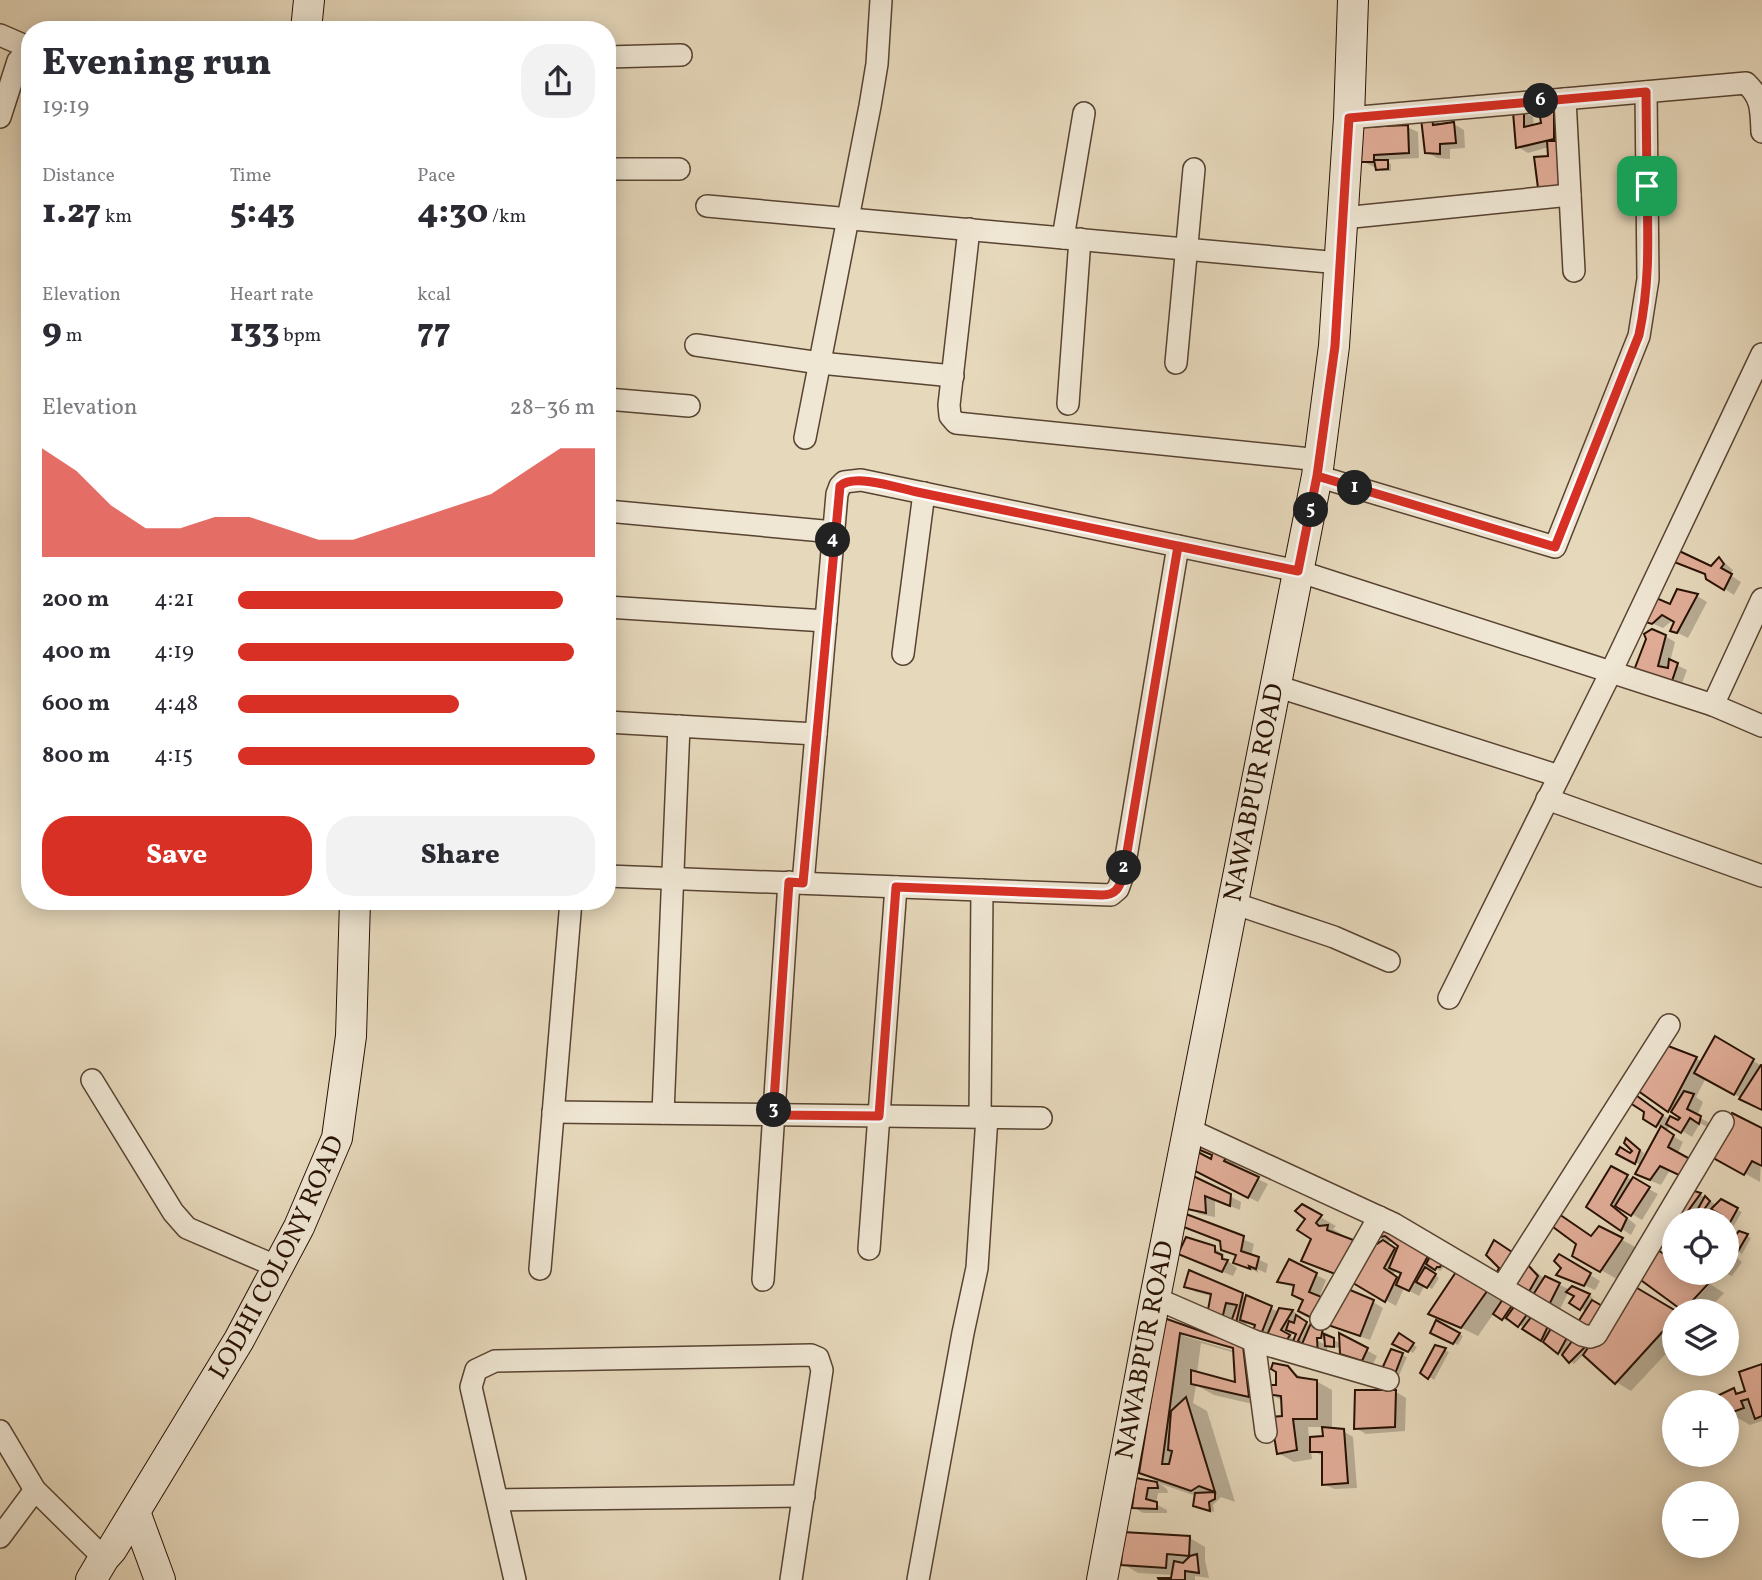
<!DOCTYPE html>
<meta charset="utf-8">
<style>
body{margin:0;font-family:Vollkorn,serif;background:#f2f2f3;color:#2b2b33;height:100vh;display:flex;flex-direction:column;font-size:26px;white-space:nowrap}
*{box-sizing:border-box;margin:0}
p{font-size:23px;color:#7c7c81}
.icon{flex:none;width:38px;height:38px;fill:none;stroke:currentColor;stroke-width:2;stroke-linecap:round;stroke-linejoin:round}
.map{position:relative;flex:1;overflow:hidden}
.sheet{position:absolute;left:21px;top:21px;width:595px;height:889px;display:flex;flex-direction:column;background:#fff;border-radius:28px;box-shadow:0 4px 18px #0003}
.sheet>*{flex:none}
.fabs{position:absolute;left:1662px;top:1208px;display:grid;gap:14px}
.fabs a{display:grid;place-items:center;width:77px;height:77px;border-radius:50%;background:#fff;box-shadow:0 4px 18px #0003;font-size:35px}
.pin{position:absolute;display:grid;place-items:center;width:60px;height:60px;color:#fff;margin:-30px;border-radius:14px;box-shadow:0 4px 10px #0006}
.km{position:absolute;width:35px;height:35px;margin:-18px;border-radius:50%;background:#222;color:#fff;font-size:19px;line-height:35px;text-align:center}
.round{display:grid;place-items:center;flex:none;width:74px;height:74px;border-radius:28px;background:#f2f2f3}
.head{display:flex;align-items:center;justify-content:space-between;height:119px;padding:0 21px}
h1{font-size:38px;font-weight:800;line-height:52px}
.figures{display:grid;grid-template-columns:repeat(3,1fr);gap:10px;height:119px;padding:7px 21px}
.figures div{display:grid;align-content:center}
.figures b{font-size:35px;font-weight:800}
.figures small{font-size:19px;font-weight:400}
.figures p{font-size:19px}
.chart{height:196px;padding:14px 21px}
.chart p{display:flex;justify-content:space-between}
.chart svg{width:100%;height:126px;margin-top:7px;fill:#d93025;opacity:.7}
.cta{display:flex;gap:14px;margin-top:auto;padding:14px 21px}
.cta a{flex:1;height:80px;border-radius:28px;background:#d93025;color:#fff;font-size:28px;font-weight:800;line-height:80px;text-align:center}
.cta a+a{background:#f2f2f3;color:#2b2b33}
ul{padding:0 21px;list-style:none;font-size:23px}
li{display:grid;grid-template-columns:112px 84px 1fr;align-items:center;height:52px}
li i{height:18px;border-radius:9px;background:#d93025}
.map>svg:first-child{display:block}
</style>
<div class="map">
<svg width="1762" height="1580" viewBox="0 0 1762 1580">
<rect width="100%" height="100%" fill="#e6d8bb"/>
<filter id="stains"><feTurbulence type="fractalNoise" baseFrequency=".00286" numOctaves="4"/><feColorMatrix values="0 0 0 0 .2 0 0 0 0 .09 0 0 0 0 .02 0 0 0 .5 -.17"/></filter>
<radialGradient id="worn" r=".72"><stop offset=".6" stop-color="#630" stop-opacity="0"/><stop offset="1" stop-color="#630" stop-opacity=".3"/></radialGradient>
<g fill="#0003" fill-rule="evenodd">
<polygon points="1553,110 1563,116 1572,149 1550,157 1549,147 1528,153 1518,147 1523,112 1533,117 1534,126 1542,124"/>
<polygon points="1432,119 1442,124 1454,124 1464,130 1465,148 1450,149 1450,159 1437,158 1427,152"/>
<polygon points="1407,127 1418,132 1419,158 1384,160 1391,164 1391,171 1382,171 1362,161"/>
<polygon points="1720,559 1733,570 1730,575 1741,582 1734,595 1708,578 1707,575 1681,564 1711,568"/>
<polygon points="1678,591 1697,596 1707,602 1688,638 1672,630 1676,622 1673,620 1663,628 1644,620 1671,606"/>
<polygon points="1665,636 1675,642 1670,662 1687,670 1681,686 1645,678 1648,639"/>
<polygon points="1715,1039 1762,1066 1762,1110 1706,1078 1696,1097 1703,1102 1697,1116 1711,1124 1709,1128 1700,1123 1692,1137 1671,1124 1666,1132 1683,1142 1670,1170 1661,1185 1647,1179 1637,1173 1641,1165 1618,1153 1631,1156 1634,1151 1631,1143 1644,1153 1640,1163 1642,1164 1662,1128 1645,1118 1646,1112 1634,1095 1670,1120 1679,1122 1682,1118 1636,1088 1696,1058 1702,1062"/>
<polygon points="1762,1130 1760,1182 1711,1154"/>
<polygon points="1225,1157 1236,1163 1234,1168 1268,1184 1258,1202 1207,1176 1212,1161"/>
<polygon points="1612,1169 1658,1194 1642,1220 1622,1208 1620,1212 1636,1225 1631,1235 1588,1207"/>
<polygon points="1194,1178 1241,1202 1240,1210 1215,1200 1215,1217 1199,1214 1189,1208"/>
<polygon points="1692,1192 1701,1195 1716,1205 1721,1201 1742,1212 1733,1227 1727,1224 1723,1215 1717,1210 1713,1216 1720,1220 1675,1220 1671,1225"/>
<path d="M1303,1207L1336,1226L1333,1229L1343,1235L1342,1238L1377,1246L1384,1241L1377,1237L1382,1227L1449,1262L1440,1271L1435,1268L1432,1273L1439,1278L1432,1289L1425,1285L1419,1296L1404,1288L1396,1306L1354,1282L1319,1269L1303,1260L1313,1239ZM1395,1241L1400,1245L1398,1251L1386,1243ZM1396,1270L1403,1273L1400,1280L1393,1275Z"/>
<polygon points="1187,1216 1254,1244 1251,1256 1268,1264 1266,1273 1257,1269 1259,1273 1236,1262 1238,1256 1223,1249 1222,1242"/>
<polygon points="1600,1228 1637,1248 1617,1279 1574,1255 1579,1244 1592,1237"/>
<polygon points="1670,1230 1675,1233 1675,1239 1667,1235"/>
<polygon points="1740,1233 1751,1238 1742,1254 1733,1247 1728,1251 1742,1262 1732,1276 1723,1272 1727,1272 1727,1234 1734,1240"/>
<polygon points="1214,1248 1224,1254 1224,1258 1237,1268 1233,1276 1190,1259"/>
<polygon points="1559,1256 1600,1281 1595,1290 1559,1274 1563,1268"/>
<polygon points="1290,1261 1326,1280 1319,1298 1373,1302 1383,1308 1370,1340 1328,1325 1295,1288 1279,1281"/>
<polygon points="1527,1266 1537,1272 1545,1280 1546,1278 1570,1290 1589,1295 1593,1298 1591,1302 1607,1311 1587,1312 1572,1302 1576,1295 1569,1291 1559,1311 1513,1286"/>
<path d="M1190,1273L1279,1312L1280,1309L1293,1311L1302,1317L1300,1320L1305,1323L1297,1338H1301L1308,1324L1332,1336V1339L1341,1344V1336L1377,1356L1372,1366L1352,1359L1341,1353V1348L1331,1347L1332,1345L1317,1336V1340L1327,1346L1328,1360L1272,1336L1270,1342L1264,1340L1254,1335L1256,1327L1247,1322L1246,1328L1242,1327L1232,1321V1323L1219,1320L1209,1314L1212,1296L1196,1292L1186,1286ZM1293,1332L1298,1335L1296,1340L1291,1337Z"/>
<polygon points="1710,1284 1724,1293 1707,1311 1685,1311"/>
<polygon points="1489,1289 1531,1317 1572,1337 1566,1348 1568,1349 1675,1312 1675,1344 1631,1391 1616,1382 1584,1354 1574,1364 1545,1341 1509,1318 1507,1321 1494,1313 1478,1336 1431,1313"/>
<path d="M1165,1320L1242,1347L1264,1360L1267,1386L1277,1387L1287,1368L1306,1380L1316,1381L1332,1390V1430L1343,1431L1353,1437L1357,1488L1334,1489L1324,1484L1323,1456L1311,1450L1312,1459L1294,1462L1278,1453L1283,1418V1401L1268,1393L1270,1408L1214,1395L1196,1385L1193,1403L1207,1411L1235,1502L1221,1497L1213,1505L1214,1512L1199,1508L1195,1506L1196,1496L1161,1484L1141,1472ZM1184,1332L1242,1349L1241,1353L1184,1336ZM1201,1343L1235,1353L1236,1384L1197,1373ZM1308,1427H1324L1325,1438H1309Z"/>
<polygon points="1437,1322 1463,1336 1458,1345 1432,1332"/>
<polygon points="1399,1336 1417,1347 1413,1353 1395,1343"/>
<polygon points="1436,1347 1449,1352 1434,1380 1422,1372"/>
<polygon points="1392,1351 1407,1357 1397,1380 1384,1370"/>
<polygon points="1762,1366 1762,1421 1750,1425 1729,1413 1734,1390 1741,1394 1747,1392"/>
<polygon points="1396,1392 1406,1398 1405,1431 1366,1434 1356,1428"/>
<polygon points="1138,1480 1160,1484 1167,1489 1168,1493 1158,1493 1156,1504 1167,1510 1167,1513 1143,1513 1133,1507"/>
<polygon points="1190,1538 1205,1547 1205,1560 1209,1578 1195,1576 1195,1580 1160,1580 1173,1580 1173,1575 1138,1573 1123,1564"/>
</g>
<g fill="#e1ad98" stroke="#281103" stroke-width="2">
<polygon points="1554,108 1554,139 1516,148 1513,112 1524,110 1524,127 1541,123 1539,109"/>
<polygon points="1432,117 1433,125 1454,122 1456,143 1440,144 1440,154 1425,153 1421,118"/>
<polygon points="1408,125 1409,153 1374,155 1374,162 1360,162 1362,127"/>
<polygon points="1547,141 1563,141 1565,189 1538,188 1534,157 1548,156"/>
<polygon points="1374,160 1388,160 1388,169 1376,170"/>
<polygon points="1675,549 1711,566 1719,557 1724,564 1721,568 1732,574 1724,590 1706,579 1705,574 1669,560"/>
<polygon points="1677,589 1698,594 1677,633 1670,631 1674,622 1662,615 1652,624 1642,621 1654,597 1670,604"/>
<polygon points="1652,629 1666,635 1658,666 1668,668 1669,659 1678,663 1672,681 1633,673 1646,639 1644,634"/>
<polygon points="1715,1036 1754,1059 1734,1095 1694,1073"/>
<polygon points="1663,1044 1697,1057 1668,1112 1634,1088"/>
<polygon points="1761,1065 1762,1065 1762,1110 1739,1099"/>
<polygon points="1684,1091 1694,1094 1687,1109 1701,1116 1699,1124 1690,1118 1681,1133 1666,1124 1670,1116 1678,1120 1680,1118 1671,1112"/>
<polygon points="1633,1093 1663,1115 1656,1127 1643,1119 1644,1112 1627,1101"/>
<polygon points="1732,1113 1762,1128 1762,1166 1752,1161 1744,1175 1708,1155"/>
<polygon points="1661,1126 1674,1135 1668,1147 1690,1159 1683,1177 1660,1166 1650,1180 1635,1174"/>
<polygon points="1626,1138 1640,1150 1635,1164 1616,1154 1620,1147 1630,1153 1632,1151 1624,1143"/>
<polygon points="1201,1139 1227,1156 1224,1161 1259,1177 1248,1198 1195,1171 1198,1152 1211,1159 1212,1155 1200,1150"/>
<polygon points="1611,1166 1628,1175 1611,1205 1627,1218 1621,1231 1586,1207"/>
<polygon points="1193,1176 1231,1194 1230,1206 1205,1196 1206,1213 1187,1209"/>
<polygon points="1633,1177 1650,1187 1631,1216 1615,1206"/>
<polygon points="1691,1190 1701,1193 1688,1211 1693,1218 1705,1196 1710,1201 1703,1211 1705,1212 1699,1220 1675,1220 1675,1227 1669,1226"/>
<polygon points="1721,1199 1738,1208 1728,1226 1727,1220 1719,1220 1721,1215 1711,1209"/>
<polygon points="1302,1204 1322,1215 1316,1223 1319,1226 1328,1225 1327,1230 1356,1241 1338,1275 1301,1261 1311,1239 1297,1230 1305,1219 1295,1211"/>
<polygon points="1556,1212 1591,1236 1599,1226 1623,1238 1600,1272 1572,1256 1576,1244 1549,1224"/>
<polygon points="1186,1214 1244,1236 1241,1251 1259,1257 1256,1269 1249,1266 1250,1269 1233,1263 1236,1255 1221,1250 1220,1241 1181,1226"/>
<polygon points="1381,1224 1429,1254 1409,1291 1396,1285 1401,1273 1389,1268 1398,1246 1385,1236 1375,1238"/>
<polygon points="1739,1231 1748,1234 1737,1253 1727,1245"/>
<polygon points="1186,1237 1215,1246 1215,1252 1222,1255 1222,1259 1228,1260 1222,1272 1178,1254"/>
<polygon points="1383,1240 1395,1248 1384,1268 1397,1277 1385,1302 1348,1280 1370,1242 1377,1244"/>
<polygon points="1494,1240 1515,1254 1499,1279 1495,1276 1499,1268 1486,1255"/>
<polygon points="1656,1249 1675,1261 1675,1272 1693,1272 1709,1283 1683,1311 1638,1278"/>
<polygon points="1433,1251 1445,1258 1440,1267 1437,1267 1435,1270 1426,1264"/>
<polygon points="1559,1254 1591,1273 1584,1286 1556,1275 1561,1268 1554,1261"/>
<polygon points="1289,1259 1317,1273 1309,1292 1324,1298 1318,1321 1298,1311 1303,1300 1292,1295 1294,1285 1277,1282"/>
<polygon points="1527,1264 1538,1276 1527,1295 1510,1286"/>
<polygon points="1425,1267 1436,1274 1427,1288 1416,1282"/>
<polygon points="1189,1270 1243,1293 1236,1323 1231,1322 1237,1305 1226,1303 1222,1319 1207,1315 1211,1294 1184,1287"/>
<polygon points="1456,1272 1490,1287 1461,1328 1428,1314"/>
<polygon points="1545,1276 1560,1283 1548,1307 1531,1298"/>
<polygon points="1632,1285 1676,1311 1675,1318 1615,1384 1583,1355"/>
<polygon points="1572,1286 1590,1294 1580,1310 1569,1303 1574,1296 1566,1292"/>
<polygon points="1343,1287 1374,1300 1360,1336 1322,1323"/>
<polygon points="1246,1295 1272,1306 1260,1337 1252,1335 1255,1325 1240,1320"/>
<polygon points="1503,1299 1513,1304 1502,1320 1493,1314"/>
<polygon points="1592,1300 1604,1307 1588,1331 1578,1322"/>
<polygon points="1516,1304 1528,1313 1518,1327 1506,1318"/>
<polygon points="1279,1308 1293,1310 1281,1330 1290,1335 1285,1343 1267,1335"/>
<polygon points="1296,1315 1307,1322 1298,1341 1302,1344 1311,1323 1323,1328 1321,1338 1317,1338 1318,1356 1291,1346 1296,1334 1286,1330 1289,1321 1294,1323"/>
<polygon points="1532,1316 1549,1324 1541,1341 1522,1329"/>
<polygon points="1164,1318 1243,1346 1249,1397 1191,1384 1191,1370 1235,1382 1233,1348 1180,1333 1162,1464 1169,1464 1172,1451 1168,1450 1171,1411 1186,1397 1215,1492 1199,1486 1191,1491 1139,1473"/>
<polygon points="1436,1320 1460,1333 1453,1344 1430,1333"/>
<polygon points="1553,1325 1569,1334 1558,1354 1543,1342"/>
<polygon points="1339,1333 1368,1348 1362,1361 1340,1354"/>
<polygon points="1399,1333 1414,1343 1408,1352 1392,1344"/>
<polygon points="1324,1334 1334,1338 1334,1347 1325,1346"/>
<polygon points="1575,1337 1590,1342 1569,1363 1562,1355"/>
<polygon points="1435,1345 1446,1348 1428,1379 1420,1373"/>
<polygon points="1391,1349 1403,1353 1393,1379 1381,1371"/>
<polygon points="1273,1363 1288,1366 1297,1377 1317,1380 1317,1419 1293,1419 1297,1450 1277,1454 1271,1417 1282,1416 1281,1396 1267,1394 1266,1385 1276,1385 1276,1372 1271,1369"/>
<polygon points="1762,1364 1762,1416 1755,1419 1748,1399 1741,1401 1744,1408 1727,1414 1727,1402 1722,1402 1719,1395 1734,1388 1736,1394 1745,1391 1739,1372"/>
<polygon points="1355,1390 1396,1390 1395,1427 1354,1429"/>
<polygon points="1322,1427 1344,1429 1348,1483 1322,1485 1322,1452 1310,1452 1310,1437 1323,1436"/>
<polygon points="1136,1478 1157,1482 1158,1488 1148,1488 1146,1499 1157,1502 1157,1509 1132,1508"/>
<polygon points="1215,1492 1215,1499 1209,1502 1210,1511 1193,1506 1195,1493"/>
<polygon points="1123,1532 1190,1536 1189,1556 1167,1554 1166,1568 1121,1565"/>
<polygon points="1197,1554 1199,1573 1185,1571 1185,1580 1159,1580 1158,1578 1171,1578 1174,1561 1183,1563 1190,1556"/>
</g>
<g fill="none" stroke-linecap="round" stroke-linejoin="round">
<defs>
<g id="street">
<polyline points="0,35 30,48"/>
<polyline points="607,57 681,55"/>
<polyline points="1565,99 1574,271"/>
<polyline points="0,117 18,61 30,49"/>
<path d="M1349,118L1746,83C1762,98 1761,110 1762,132"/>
<polyline points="607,169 679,169"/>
<polyline points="707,206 1340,263"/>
<polyline points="1343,218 1570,195"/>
<polyline points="969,229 949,405 950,416 956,423 1320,460"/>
<polyline points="1063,238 1084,113"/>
<polyline points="696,345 820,363 953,376"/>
<polyline points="1176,363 1194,169"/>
<polyline points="607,399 689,406"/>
<polyline points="1068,404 1080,239"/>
<polyline points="805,438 870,106 877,64 881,0"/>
<polyline points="1317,476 1555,547 1639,336 1648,279 1646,92"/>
<polyline points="607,511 834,532"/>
<polyline points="607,607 826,621"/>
<polyline points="903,654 924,493"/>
<polyline points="1276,686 1559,776"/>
<polyline points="1713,705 1762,599"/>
<polyline points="607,722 816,734"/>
<polyline points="1547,799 1762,876"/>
<polyline points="607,876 1111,895 1118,889 1123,875 1178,546"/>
<polyline points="803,883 837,494 840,486 844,482 861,480 1298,571 1713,705 1762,726"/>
<polyline points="1233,903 1334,937 1389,961"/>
<polyline points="1449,998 1611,672 1762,354"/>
<polyline points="92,1080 173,1212 187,1228 278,1267"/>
<polyline points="553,1112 1041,1118"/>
<polyline points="663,1113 679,726"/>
<polyline points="980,1117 982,890"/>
<polyline points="1188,1129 1394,1224 1582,1335 1590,1337 1596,1335 1723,1122"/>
<polyline points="869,1249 896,887"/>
<polyline points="540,1269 571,901"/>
<polyline points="763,1280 789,882"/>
<polyline points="1502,1287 1669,1025"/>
<polyline points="1155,1298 1254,1341 1388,1380"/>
<polyline points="1321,1319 1379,1217"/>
<polyline points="1254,1341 1266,1432"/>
<polyline points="0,1431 35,1490 104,1558"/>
<polyline points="498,1500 804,1496"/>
<polyline points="0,1537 35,1490"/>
<polyline points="515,1580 471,1387 476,1370 495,1361 811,1355 818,1358 822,1370 791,1580"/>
<polyline points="918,1580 963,1333 977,1268 987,1117"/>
</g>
<g id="secondary">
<polyline points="306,30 309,0"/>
<polyline points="135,1512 160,1580"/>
<path id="s1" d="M91,1580L104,1558L112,1549L239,1340L299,1227L337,1138L351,1036L355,901"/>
<path id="s2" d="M1102,1580L1155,1298L1317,476L1334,346L1349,118L1353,0"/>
</g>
</defs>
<use href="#street" stroke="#584331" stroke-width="24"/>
<use href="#secondary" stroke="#281103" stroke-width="32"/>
<use href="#street" stroke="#efe6d3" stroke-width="21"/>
<use href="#secondary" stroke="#efe6d3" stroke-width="30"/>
</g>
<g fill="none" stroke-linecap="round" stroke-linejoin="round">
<defs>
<path id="route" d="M1647,186C1648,239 1650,283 1639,335L1555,547L1317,476L1298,571L1178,546L1123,876C1119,888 1116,895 1102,895L896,887L879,1116L773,1115L789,882L803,883L840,486C854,473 898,488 917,492C1044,518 1171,545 1298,571L1317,476L1335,346L1349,118L1646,92L1647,186"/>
</defs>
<use href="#route" stroke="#fff" stroke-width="14"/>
<use href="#route" stroke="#d93025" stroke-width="9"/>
</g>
<g text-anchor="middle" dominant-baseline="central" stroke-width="7" stroke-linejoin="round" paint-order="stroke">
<g font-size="26" fill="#281103" stroke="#efe6d3">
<text stroke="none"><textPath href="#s2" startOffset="802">NAWABPUR ROAD</textPath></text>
<text stroke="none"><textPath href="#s1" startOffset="373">LODHI COLONY ROAD</textPath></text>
<text stroke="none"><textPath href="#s2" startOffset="234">NAWABPUR ROAD</textPath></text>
</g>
</g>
<rect width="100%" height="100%" filter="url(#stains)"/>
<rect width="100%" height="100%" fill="url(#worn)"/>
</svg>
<div class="fabs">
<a><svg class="icon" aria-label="locate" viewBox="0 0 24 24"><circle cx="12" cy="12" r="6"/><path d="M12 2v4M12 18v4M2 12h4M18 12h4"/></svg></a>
<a><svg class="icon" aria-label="layers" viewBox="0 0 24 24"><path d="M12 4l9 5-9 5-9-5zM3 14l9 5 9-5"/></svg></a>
<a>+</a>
<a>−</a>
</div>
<div class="pin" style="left:1647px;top:186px;background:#1e9e55"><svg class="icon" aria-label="arrive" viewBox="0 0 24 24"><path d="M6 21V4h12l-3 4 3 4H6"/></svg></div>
<b class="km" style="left:1355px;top:488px">1</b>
<b class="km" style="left:1124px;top:868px">2</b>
<b class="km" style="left:774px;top:1110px">3</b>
<b class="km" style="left:833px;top:540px">4</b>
<b class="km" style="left:1311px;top:510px">5</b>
<b class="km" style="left:1541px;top:101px">6</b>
<section class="sheet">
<div class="head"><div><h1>Evening run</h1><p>19:19</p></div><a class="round"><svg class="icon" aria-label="share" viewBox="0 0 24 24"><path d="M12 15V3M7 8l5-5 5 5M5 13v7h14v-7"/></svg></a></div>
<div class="figures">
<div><p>Distance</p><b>1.27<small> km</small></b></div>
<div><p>Time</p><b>5:43</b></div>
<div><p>Pace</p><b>4:30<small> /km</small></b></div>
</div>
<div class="figures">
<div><p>Elevation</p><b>9<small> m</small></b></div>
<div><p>Heart rate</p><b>133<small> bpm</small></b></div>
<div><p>kcal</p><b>77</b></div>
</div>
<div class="chart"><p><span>Elevation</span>28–36 m</p>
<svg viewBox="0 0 160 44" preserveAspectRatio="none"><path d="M0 44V6L10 14L20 26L30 34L40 34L50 30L60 30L70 34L80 38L90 38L100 34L110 30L120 26L130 22L140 14L150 6L160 6V44z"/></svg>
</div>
<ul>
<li><b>200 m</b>4:21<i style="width:91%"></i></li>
<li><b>400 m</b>4:19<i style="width:94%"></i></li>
<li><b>600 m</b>4:48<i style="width:62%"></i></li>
<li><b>800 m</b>4:15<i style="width:100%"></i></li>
</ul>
<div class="cta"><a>Save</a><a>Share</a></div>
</section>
</div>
